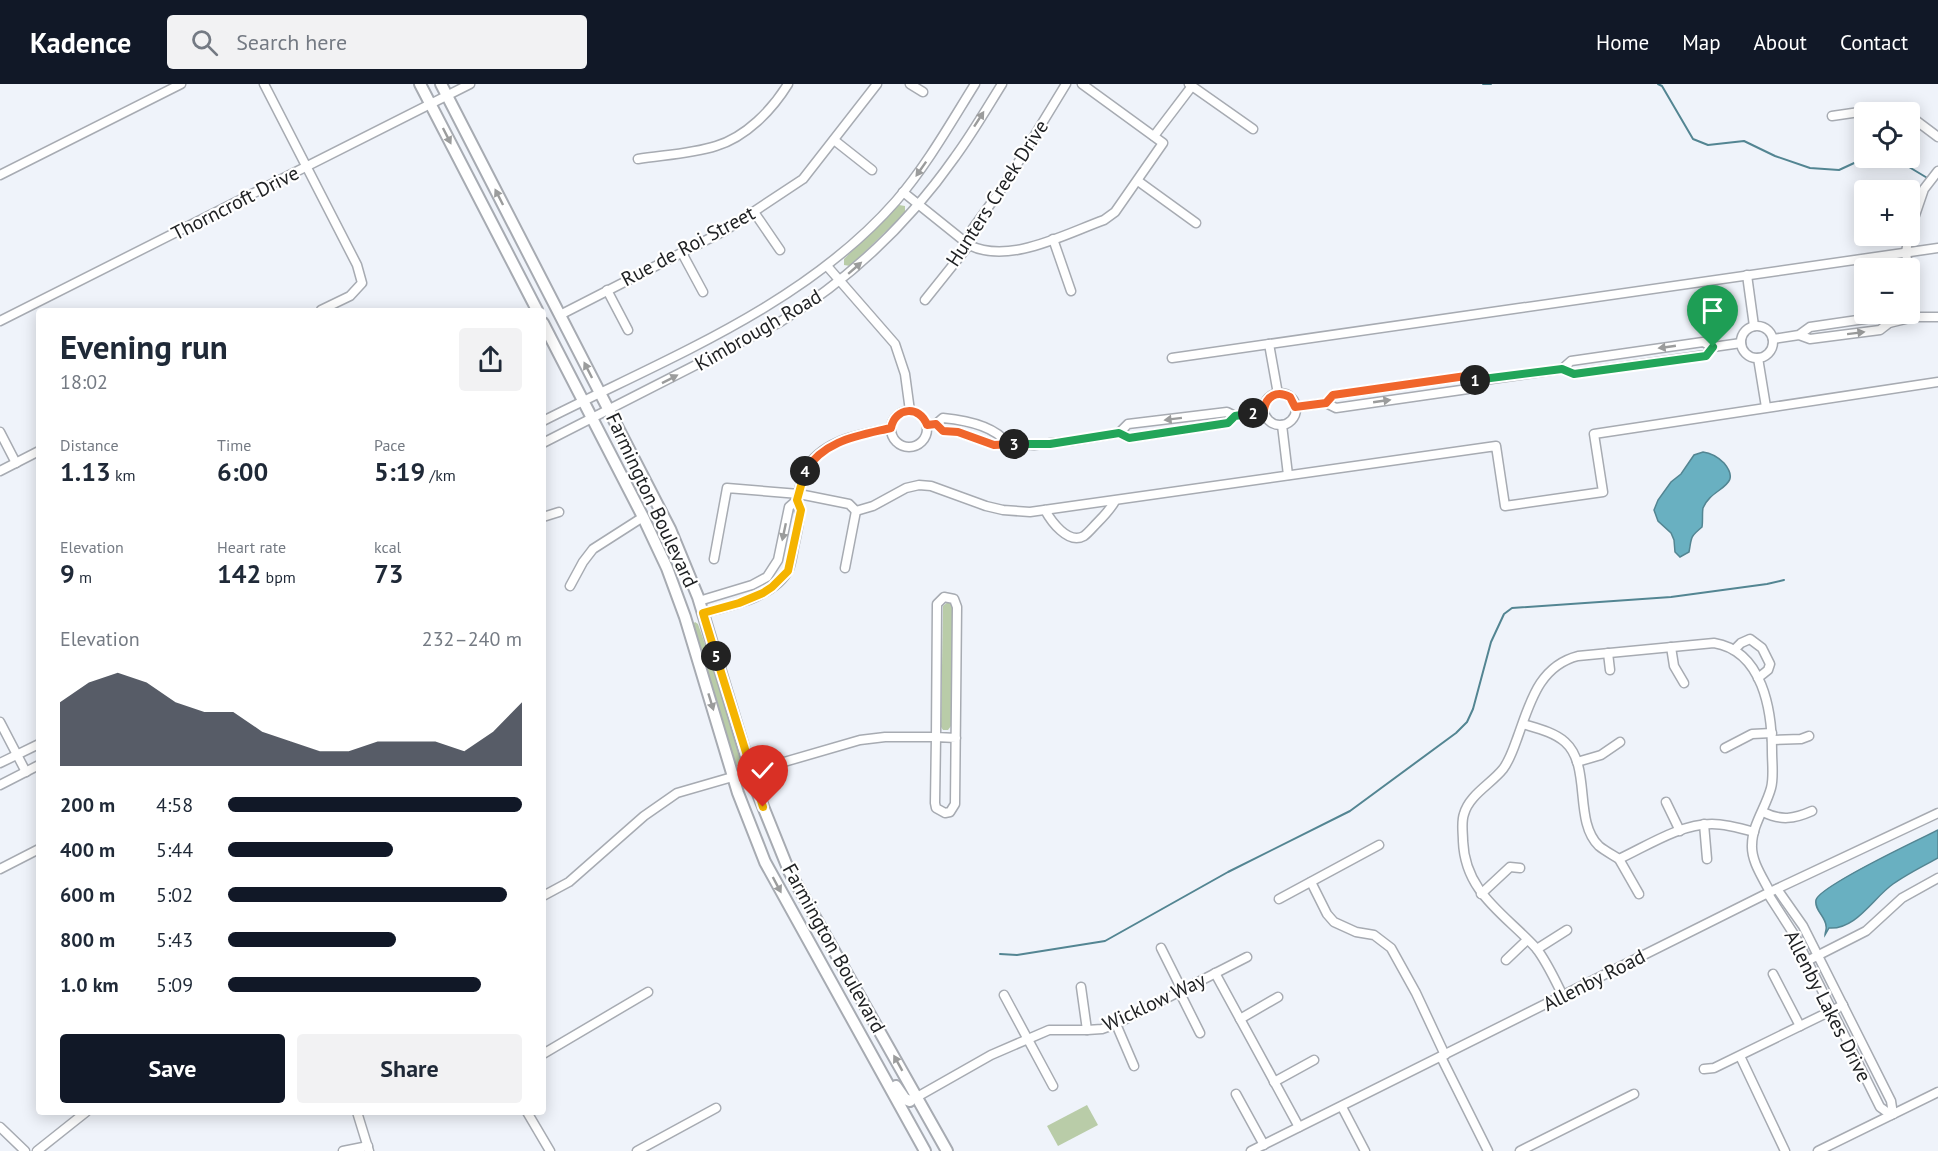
<!DOCTYPE html>
<meta charset="utf-8">
<style>
body{margin:0;font-family:"PT Sans",sans-serif;background:#f2f2f3;color:#1f2937;height:100vh;display:flex;flex-direction:column;font-size:22px;white-space:nowrap}
*{box-sizing:border-box;margin:0}
p{font-size:20px;color:#747a83}
.icon{flex:none;width:33px;height:33px;fill:none;stroke:currentColor;stroke-width:2;stroke-linecap:round;stroke-linejoin:round}
.map{position:relative;flex:1;overflow:hidden}
.panel{position:absolute;left:36px;top:224px;width:510px;height:807px;display:flex;flex-direction:column;background:#fff;border-radius:6px;box-shadow:0 3px 15px #0003}
.panel>*{flex:none}
.buttons{position:absolute;left:1854px;top:18px;display:grid;gap:12px}
.buttons a{display:grid;place-items:center;width:66px;height:66px;border-radius:6px;background:#fff;box-shadow:0 3px 15px #0003;font-size:30px}
.pin{position:absolute;display:grid;place-items:center;width:51px;height:51px;color:#fff;margin:-62px -26px;border-radius:50% 50% 50% 0;rotate:-45deg;box-shadow:0 0 6px #0007}
.pin .icon{rotate:45deg}
.km{position:absolute;width:30px;height:30px;margin:-15px;border-radius:50%;background:#222;color:#fff;font-size:16px;line-height:30px;text-align:center}
.round{display:grid;place-items:center;flex:none;width:63px;height:63px;border-radius:6px;background:#f2f2f3}
.headline{display:flex;align-items:center;justify-content:space-between;height:102px;padding:0 24px}
h1{font-size:33px;font-weight:800;line-height:45px}
.stats{display:grid;grid-template-columns:repeat(3,1fr);gap:9px;height:102px;padding:6px 24px}
.stats div{display:grid;align-content:center}
.stats b{font-size:26px;font-weight:800}
.stats small{font-size:16px;font-weight:400}
.stats p{font-size:16px}
.chart{height:168px;padding:12px 24px}
.chart p{display:flex;justify-content:space-between}
.chart svg{width:100%;height:108px;margin-top:6px;fill:#111827;opacity:.7}
.button{display:flex;gap:12px;margin-top:auto;padding:12px 24px}
.button a{flex:1;height:69px;border-radius:6px;background:#111827;color:#fff;font-size:24px;font-weight:800;line-height:69px;text-align:center}
.button a+a{background:#f2f2f3;color:#1f2937}
ul{padding:0 24px;list-style:none;font-size:20px}
li{display:grid;grid-template-columns:96px 72px 1fr;align-items:center;height:45px}
li i{height:15px;border-radius:8px;background:#111827}
header{display:flex;align-items:center;gap:36px;box-sizing:border-box;height:84px;padding:0 30px;background:#111827;color:#fff}
header strong{font-size:28px}
nav{display:flex;gap:33px;margin-inline-start:auto;font-size:21px}
.search{width:420px;height:54px;background:#f2f2f3;display:flex;align-items:center;gap:15px;box-sizing:border-box;padding:0 21px;border-radius:6px;color:#747a83;font-size:22px}
.map>svg:first-child{display:block}
</style>
<header>
<strong>Kadence</strong>
<div class="search"><svg class="icon" aria-label="search" viewBox="0 0 24 24"><circle cx="10" cy="10" r="6"/><path d="M15 15l6 6"/></svg>Search here</div>
<nav><a>Home</a><a>Map</a><a>About</a><a>Contact</a></nav>
</header>
<div class="map">
<svg width="1938" height="1067" viewBox="0 0 1938 1067">
<rect width="100%" height="100%" fill="#eff3fa"/>
<g fill="#b9cca8">
<polygon points="899,121 905,122 905,129 850,182 844,181 844,175"/>
<polygon points="949,517 953,522 951,642 948,646 943,646 941,643 943,522"/>
<polygon points="695,538 698,540 722,608 743,679 741,682 737,682 734,679 692,541"/>
<polygon points="1087,1021 1098,1041 1058,1062 1047,1042"/>
</g>
<g fill="#69b0c1" stroke="#538592" stroke-width="1.5">
<path d="M1703,368C1711,369 1718,373 1724,379C1744,403 1711,403 1703,424C1702,429 1703,437 1702,443C1689,454 1692,453 1689,468L1680,473L1675,468L1674,456L1671,449L1658,437L1654,426L1658,416L1671,398L1681,390L1694,371Z"/>
<path d="M1938,746V774C1923,782 1907,790 1893,800C1873,814 1856,846 1829,844L1825,851C1825,848 1827,845 1826,842C1826,833 1814,826 1816,816C1819,802 1920,755 1938,746Z"/>
</g>
<g fill="none" stroke-linecap="round" stroke-linejoin="round">
<g stroke="#538592" stroke-width="2">
<polyline points="1483,0 1491,0"/>
<polyline points="1658,0 1662,2 1693,55 1708,61 1744,57 1775,72 1810,84 1839,86 1865,74"/>
<polyline points="1887,74 1899,77 1929,95"/>
<polyline points="1000,870 1017,871 1105,857 1228,788 1350,727 1456,649 1467,638 1473,625 1491,558 1504,530 1512,524 1671,513 1767,500 1784,496"/>
</g>
<defs>
<g id="minor">
<polyline points="264,0 357,181 362,199 350,212 321,226"/>
<polyline points="910,0 923,8"/>
<polyline points="1189,0 1253,45"/>
<polyline points="1832,32 1887,24 1903,28"/>
<polyline points="1910,32 1938,53"/>
<polyline points="1154,52 1192,2"/>
<polyline points="834,56 872,86"/>
<path d="M638,75C663,71 691,70 716,62C746,53 772,26 788,0"/>
<polyline points="0,91 181,0"/>
<polyline points="1138,97 1196,139"/>
<path d="M903,108L969,161C1009,181 1065,150 1104,136L1115,128L1163,59L1082,0"/>
<polyline points="754,128 780,166"/>
<polyline points="1910,146 1924,105 1938,87"/>
<polyline points="1053,155 1071,207"/>
<polyline points="682,169 703,208"/>
<polyline points="827,182 895,260 905,290 910,327"/>
<polyline points="1908,184 1906,168 1909,152"/>
<polyline points="1747,191 1754,242"/>
<polyline points="1910,199 1914,233"/>
<polyline points="607,206 628,246"/>
<polyline points="925,216 969,161 971,147 1005,100 1066,0"/>
<polyline points="560,231 726,146 803,95 877,0"/>
<polyline points="0,237 470,0"/>
<polyline points="1889,239 1914,233 1938,233"/>
<circle cx="1757" cy="258" r="16"/>
<polyline points="1773,255 1799,251 1810,243 1878,233 1889,239 1880,246 1810,255 1799,251"/>
<polyline points="1269,260 1278,310"/>
<polyline points="1713,263 1741,259"/>
<polyline points="1172,274 1938,164"/>
<polyline points="1758,274 1766,323"/>
<polyline points="1477,297 1562,285 1574,290 1706,271 1713,263 1703,258 1571,277 1562,285"/>
<circle cx="1280" cy="325" r="16"/>
<polyline points="1295,323 1326,319 1336,324 1468,305 1477,297 1466,292 1333,311 1326,319"/>
<circle cx="909" cy="345" r="18"/>
<polyline points="1235,332 1264,326"/>
<path d="M543,337C665,275 804,222 896,117C927,81 950,40 975,0"/>
<path d="M927,341L936,340L943,334C964,336 994,342 1007,359L994,361L958,348L943,347L936,340"/>
<polyline points="1282,341 1288,391"/>
<polyline points="0,348 16,379"/>
<path d="M543,359L780,238C850,195 908,140 955,73C972,50 987,24 1002,0"/>
<polyline points="1007,359 1034,361 1071,357 1119,349 1128,340 1227,328 1235,332 1228,339 1129,354 1119,349"/>
<polyline points="0,387 39,367"/>
<path d="M798,413C800,404 801,394 805,386C823,355 860,351 891,344"/>
<path d="M1045,426C1051,437 1068,461 1084,452C1089,448 1093,443 1097,439C1105,431 1110,426 1115,417"/>
<polyline points="856,427 873,422 906,404 919,401 931,402 986,422 1003,426 1030,428 1496,362 1505,422 1603,408 1594,350 1938,298"/>
<polyline points="543,433 559,428"/>
<polyline points="714,475 727,404 799,410 849,420 856,427"/>
<polyline points="845,484 856,427"/>
<polyline points="570,502 583,478 593,465 643,433"/>
<path d="M699,517L752,501L767,493L778,476L789,423L797,416C802,430 798,443 795,458C793,466 792,477 789,485C776,513 729,522 703,529"/>
<polyline points="1671,563 1674,582 1684,599"/>
<polyline points="1734,566 1741,559 1750,555 1762,564 1770,580 1768,586 1758,594"/>
<polyline points="1608,569 1610,586"/>
<polyline points="0,638 26,688"/>
<path d="M1523,640C1536,644 1554,648 1565,658C1592,682 1573,737 1599,762C1605,767 1613,771 1619,775C1647,762 1680,740 1712,740C1726,740 1740,744 1754,748"/>
<polyline points="1772,656 1801,655 1809,652"/>
<polyline points="1725,664 1752,650 1772,649"/>
<polyline points="1577,678 1601,671 1620,658"/>
<polyline points="0,679 39,660"/>
<polyline points="0,701 39,681"/>
<polyline points="1666,718 1680,747"/>
<path d="M1763,728C1781,737 1794,735 1812,727"/>
<polyline points="1704,740 1707,775"/>
<polyline points="1619,775 1639,810"/>
<polyline points="0,785 39,765"/>
<polyline points="1311,798 1327,830 1334,838 1356,848 1374,851 1391,864 1416,909 1445,971"/>
<polyline points="1777,805 1803,842 1891,1017 1893,1030"/>
<polyline points="1481,810 1510,783 1520,784"/>
<polyline points="1768,810 1795,852 1880,1023 1891,1031"/>
<polyline points="543,812 569,798 644,732 677,709 860,656 885,653 936,653 937,520 944,513 954,515 957,523 955,720 950,728 945,729 936,724 935,719 936,653 956,654"/>
<polyline points="1279,815 1379,761"/>
<polyline points="1161,864 1182,906"/>
<polyline points="1537,865 1567,846"/>
<polyline points="1506,876 1527,856"/>
<polyline points="1807,877 1866,847 1902,814 1938,794"/>
<polyline points="1215,889 1299,1043"/>
<polyline points="1773,890 1800,942"/>
<polyline points="1081,903 1087,946"/>
<polyline points="1179,907 1200,949"/>
<polyline points="1004,911 1053,1002"/>
<path d="M1563,912C1555,896 1547,878 1536,864C1505,830 1465,809 1463,757C1463,749 1461,738 1464,730C1469,711 1491,700 1503,685C1510,676 1514,663 1518,652C1530,619 1539,582 1578,572L1714,559C1763,567 1772,627 1772,667C1772,680 1774,693 1771,704C1766,723 1752,741 1752,761C1751,777 1763,794 1770,808"/>
<polyline points="1240,935 1278,913"/>
<polyline points="1116,940 1134,982"/>
<polyline points="543,970 648,908"/>
<polyline points="1740,972 1785,1067"/>
<polyline points="1441,973 1488,1067"/>
<polyline points="1704,985 1714,984 1843,921"/>
<polyline points="1274,998 1314,976"/>
<polyline points="1236,1010 1264,1061"/>
<polyline points="917,1013 991,971 1049,946 1087,946 1102,945 1116,940 1247,873"/>
<polyline points="1342,1023 1365,1067"/>
<polyline points="357,1028 369,1067"/>
<polyline points="527,1028 550,1067"/>
<polyline points="0,1043 25,1067"/>
<polyline points="37,1067 86,1028"/>
<polyline points="343,1067 368,1062"/>
<polyline points="637,1067 716,1024"/>
<polyline points="1251,1067 1770,808 1938,729"/>
<polyline points="1520,1067 1634,1010"/>
<polyline points="1818,1067 1938,1008"/>
</g>
<g id="major">
<polyline points="420,0 537,226"/>
<polyline points="441,0 670,445 698,513 756,705 789,787 947,1067"/>
<polyline points="543,239 643,433 667,484 685,533 738,709 765,778 925,1067"/>
<polyline points="896,1002 905,1015 910,1017"/>
</g>
</defs>
<use href="#minor" stroke="#a7abb2" stroke-width="11"/>
<use href="#major" stroke="#a7abb2" stroke-width="14"/>
<use href="#minor" stroke="#fff" stroke-width="8"/>
<use href="#major" stroke="#fff" stroke-width="10"/>
</g>
<defs><path id="oneway-solid" d="M-6-.8H1V-3.2L6.5 0L1 3.2V.8H-6Z" transform="scale(1.5)"/></defs>
<g fill="#9b9c9c">
<use href="#oneway-solid" transform="translate(979 35) rotate(-57)"/>
<use href="#oneway-solid" transform="translate(447 52) rotate(63)"/>
<use href="#oneway-solid" transform="translate(921 85) rotate(125)"/>
<use href="#oneway-solid" transform="translate(499 113) rotate(-117)"/>
<use href="#oneway-solid" transform="translate(855 184) rotate(-41)"/>
<use href="#oneway-solid" transform="translate(1856 249) rotate(-7)"/>
<use href="#oneway-solid" transform="translate(1667 263) rotate(172)"/>
<use href="#oneway-solid" transform="translate(588 286) rotate(-117)"/>
<use href="#oneway-solid" transform="translate(670 295) rotate(-27)"/>
<use href="#oneway-solid" transform="translate(1382 317) rotate(-8)"/>
<use href="#oneway-solid" transform="translate(1173 335) rotate(173)"/>
<use href="#oneway-solid" transform="translate(784 448) rotate(102)"/>
<use href="#oneway-solid" transform="translate(711 618) rotate(73)"/>
<use href="#oneway-solid" transform="translate(777 801) rotate(62)"/>
<use href="#oneway-solid" transform="translate(898 979) rotate(-119)"/>
</g>
<g fill="none" stroke-linecap="round" stroke-linejoin="round">
<defs>
<polyline id="split-1" points="1475,296 1562,285 1574,290 1706,272 1713,263"/>
<path id="split-2" d="M1253,329L1264,326C1266,312 1277,306 1290,313L1295,323L1326,319L1333,311L1466,292L1475,296"/>
<polyline id="split-3" points="1014,360 1050,360 1119,349 1129,354 1228,339 1235,332 1253,329"/>
<path id="split-4" d="M805,387C825,356 857,352 891,344C895,323 920,321 927,341L936,340L943,347L958,348L994,361L1014,360"/>
<polyline id="split-5" points="716,572 703,529 739,519 763,509 772,503 788,487 801,426 797,416 805,387"/>
<polyline id="split-6" points="716,572 763,723"/>
</defs>
<use href="#split-1" stroke="#fff" stroke-width="12"/>
<use href="#split-2" stroke="#fff" stroke-width="12"/>
<use href="#split-3" stroke="#fff" stroke-width="12"/>
<use href="#split-4" stroke="#fff" stroke-width="12"/>
<use href="#split-5" stroke="#fff" stroke-width="12"/>
<use href="#split-6" stroke="#fff" stroke-width="12"/>
<use href="#split-1" stroke="#22a559" stroke-width="8"/>
<use href="#split-2" stroke="#f0652b" stroke-width="8"/>
<use href="#split-3" stroke="#22a559" stroke-width="8"/>
<use href="#split-4" stroke="#f0652b" stroke-width="8"/>
<use href="#split-5" stroke="#f5b400" stroke-width="8"/>
<use href="#split-6" stroke="#f5b400" stroke-width="8"/>
</g>
<g text-anchor="middle" dominant-baseline="central" stroke-width="4.5" stroke-linejoin="round" paint-order="stroke">
<g font-size="20" fill="#202224" stroke="#fff">
<text transform="translate(997 109) rotate(-57)">Hunters Creek Drive</text>
<text transform="translate(235 119) rotate(-27)">Thorncroft Drive</text>
<text transform="translate(688 162) rotate(-28)">Rue de Roi Street</text>
<text transform="translate(758 246) rotate(-30)">Kimbrough Road</text>
<text transform="translate(652 416) rotate(65)">Farmington Boulevard</text>
<text transform="translate(834 864) rotate(61)">Farmington Boulevard</text>
<text transform="translate(1594 896) rotate(-27)">Allenby Road</text>
<text transform="translate(1154 918) rotate(-25)">Wicklow Way</text>
<text transform="translate(1828 922) rotate(63)">Allenby Lakes Drive</text>
</g>
</g>
</svg>
<div class="buttons">
<a><svg class="icon" aria-label="locate" viewBox="0 0 24 24"><circle cx="12" cy="12" r="6"/><path d="M12 2v4M12 18v4M2 12h4M18 12h4"/></svg></a>
<a>+</a>
<a>−</a>
</div>
<div class="pin" style="left:1713px;top:263px;background:#1e9e55"><svg class="icon" aria-label="arrive" viewBox="0 0 24 24"><path d="M6 21V4h12l-3 4 3 4H6"/></svg></div>
<div class="pin" style="left:763px;top:723px;background:#d93025"><svg class="icon" aria-label="check" viewBox="0 0 24 24"><path d="M5 12l5 5 9-10"/></svg></div>
<b class="km" style="left:1475px;top:296px">1</b>
<b class="km" style="left:1253px;top:329px">2</b>
<b class="km" style="left:1014px;top:360px">3</b>
<b class="km" style="left:805px;top:387px">4</b>
<b class="km" style="left:716px;top:572px">5</b>
<section class="panel">
<div class="headline"><div><h1>Evening run</h1><p>18:02</p></div><a class="round"><svg class="icon" aria-label="share" viewBox="0 0 24 24"><path d="M12 15V3M7 8l5-5 5 5M5 13v7h14v-7"/></svg></a></div>
<div class="stats">
<div><p>Distance</p><b>1.13<small> km</small></b></div>
<div><p>Time</p><b>6:00</b></div>
<div><p>Pace</p><b>5:19<small> /km</small></b></div>
</div>
<div class="stats">
<div><p>Elevation</p><b>9<small> m</small></b></div>
<div><p>Heart rate</p><b>142<small> bpm</small></b></div>
<div><p>kcal</p><b>73</b></div>
</div>
<div class="chart"><p><span>Elevation</span>232–240 m</p>
<svg viewBox="0 0 160 44" preserveAspectRatio="none"><path d="M0 44V18L10 10L20 6L30 10L40 18L50 22L60 22L70 30L80 34L90 38L100 38L110 34L120 34L130 34L140 38L150 30L160 18V44z"/></svg>
</div>
<ul>
<li><b>200 m</b>4:58<i style="width:100%"></i></li>
<li><b>400 m</b>5:44<i style="width:56%"></i></li>
<li><b>600 m</b>5:02<i style="width:95%"></i></li>
<li><b>800 m</b>5:43<i style="width:57%"></i></li>
<li><b>1.0 km</b>5:09<i style="width:86%"></i></li>
</ul>
<div class="button"><a>Save</a><a>Share</a></div>
</section>
</div>
